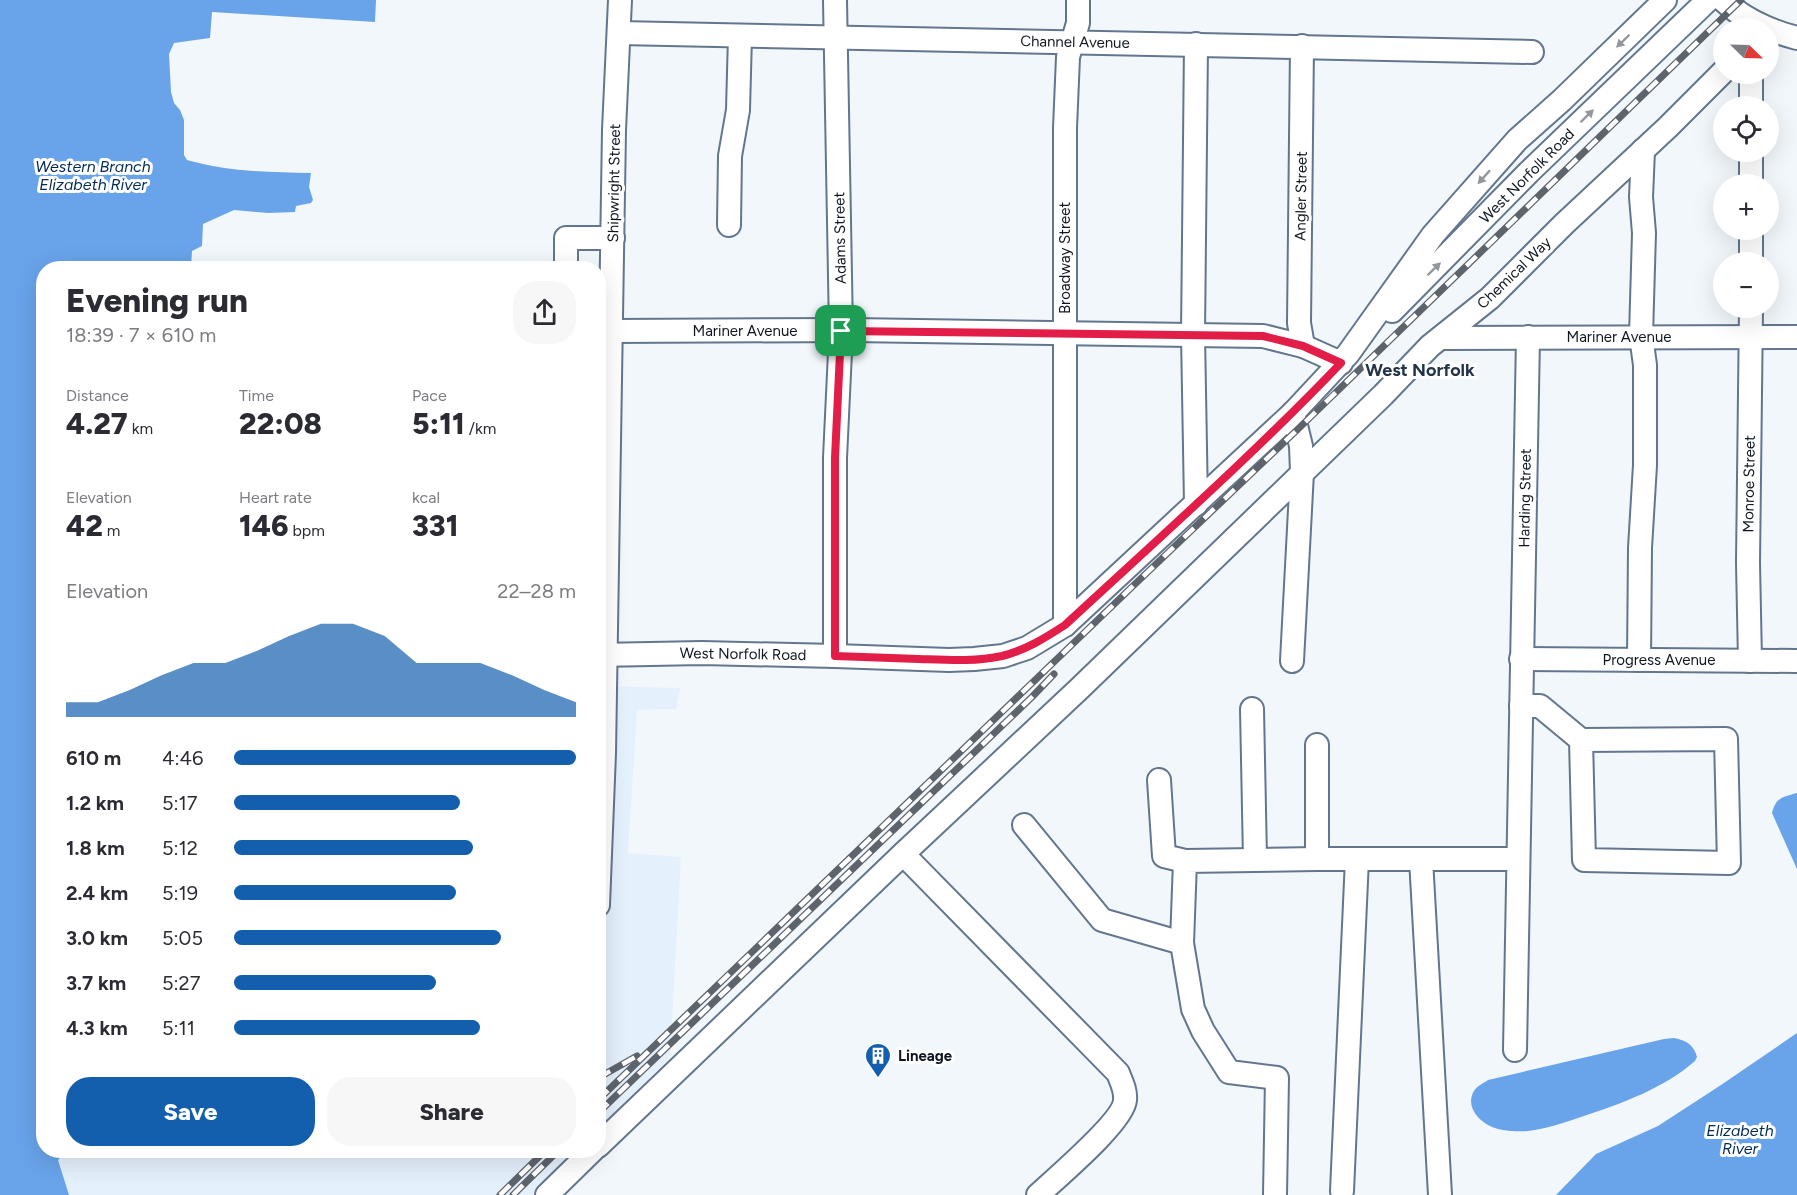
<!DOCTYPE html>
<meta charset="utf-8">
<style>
body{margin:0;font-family:Figtree,sans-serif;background:#f7f7f7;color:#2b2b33;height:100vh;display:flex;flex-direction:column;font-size:22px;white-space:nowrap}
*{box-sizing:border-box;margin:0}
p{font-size:20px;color:#7c7c81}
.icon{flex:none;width:33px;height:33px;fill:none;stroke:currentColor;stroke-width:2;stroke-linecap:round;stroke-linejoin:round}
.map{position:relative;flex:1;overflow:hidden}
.details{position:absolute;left:36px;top:261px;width:570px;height:897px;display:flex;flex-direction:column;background:#fff;border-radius:24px;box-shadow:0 6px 24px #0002}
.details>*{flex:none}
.needle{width:39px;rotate:113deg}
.tools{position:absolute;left:1713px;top:18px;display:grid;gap:12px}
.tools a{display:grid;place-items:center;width:66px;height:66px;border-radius:50%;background:#fff;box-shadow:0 6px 24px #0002;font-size:30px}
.pin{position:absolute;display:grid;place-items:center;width:51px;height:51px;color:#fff;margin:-26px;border-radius:12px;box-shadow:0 3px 9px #0006}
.round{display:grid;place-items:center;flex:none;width:63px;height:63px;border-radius:24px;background:#f7f7f7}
.headline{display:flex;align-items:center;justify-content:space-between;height:102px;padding:0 30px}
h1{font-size:33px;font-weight:800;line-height:45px}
.metrics{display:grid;grid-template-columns:repeat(3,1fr);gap:9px;height:102px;padding:6px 30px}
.metrics div{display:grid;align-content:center}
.metrics b{font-size:30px;font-weight:800}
.metrics small{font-size:16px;font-weight:400}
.metrics p{font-size:16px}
.chart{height:168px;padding:12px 30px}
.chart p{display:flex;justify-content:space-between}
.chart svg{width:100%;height:108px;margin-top:6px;fill:#135fae;opacity:.7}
.action{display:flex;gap:12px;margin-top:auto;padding:12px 30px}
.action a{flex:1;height:69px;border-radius:24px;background:#135fae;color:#fff;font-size:24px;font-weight:800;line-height:69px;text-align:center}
.action a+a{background:#f7f7f7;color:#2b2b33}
ul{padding:0 30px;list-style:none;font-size:20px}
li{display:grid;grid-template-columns:96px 72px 1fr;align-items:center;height:45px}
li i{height:15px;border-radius:8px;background:#135fae}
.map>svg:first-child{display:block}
</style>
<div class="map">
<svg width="1797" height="1195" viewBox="0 0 1797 1195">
<rect width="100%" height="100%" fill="#f2f7fc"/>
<g fill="#e5f0fd">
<polygon points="599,686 680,688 676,709 637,710 628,853 681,857 670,1057 599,1128"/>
<polygon points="44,1150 577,1151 532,1195 0,1195"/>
</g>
<g fill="#69a3ea">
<path d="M0,0H376L375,22L212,12L210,38L174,43L169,54L171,92L174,103L180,110L184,120V155L187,160C228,172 269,172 311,173L309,187L313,200L311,203L296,206L295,212L268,213L234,210L203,224L202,246L192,251L191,268H44V1150L104,1151L103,1153C87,1153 68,1149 58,1160L69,1195H0Z"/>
<path d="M1797,793V869L1772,813C1776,797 1783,797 1797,793Z"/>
<polygon points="1797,1033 1797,1195 1556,1195 1596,1154 1658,1126 1721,1085"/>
<path d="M1674,1038C1686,1040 1694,1045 1697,1057L1695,1061C1663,1089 1620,1104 1581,1117C1563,1123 1546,1129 1528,1131C1516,1132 1502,1131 1492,1127C1478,1121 1465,1106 1474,1091C1477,1086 1484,1083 1488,1080L1664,1039Z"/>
</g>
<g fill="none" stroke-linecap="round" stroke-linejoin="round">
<defs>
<g id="minor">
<path d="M1723,0C1743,19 1770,31 1797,38"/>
<polyline points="619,33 1532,52"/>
<polyline points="1302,46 1299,323 1303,346"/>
<polyline points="1751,106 1751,74"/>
<polyline points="1751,184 1751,152"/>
<polyline points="729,225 730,156 738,110 740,36"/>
<polyline points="1751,262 1751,230"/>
<polyline points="566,268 566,238 613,238"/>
<polyline points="1392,311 1529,172 1708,0"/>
<polyline points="612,331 852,330 1263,336 1303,346 1341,363"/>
<polyline points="1441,338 1797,337"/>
<polyline points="1196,504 1193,335 1196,44"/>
<polyline points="1065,625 1065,128 1068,57 1078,23 1078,0"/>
<polyline points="598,655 702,653 835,656 949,660 974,659 1003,656 1027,648 1065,625 1293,413 1348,354 1433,235 1517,140 1562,100 1665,0"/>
<polyline points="835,656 835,458 841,331 835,0"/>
<polyline points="1521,659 1797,661"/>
<polyline points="1639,660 1640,548 1645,465 1645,365 1641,336 1644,233 1641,197 1643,150"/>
<polyline points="1292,661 1302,472 1301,446 1293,413"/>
<polyline points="1750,661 1748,563 1751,308"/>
<polyline points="1521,706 1540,706 1581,740 1726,739 1729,863 1584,860 1581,740"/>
<polyline points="1252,709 1255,859"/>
<polyline points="1317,745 1317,859 1518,859"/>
<polyline points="1159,780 1164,856 1185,861"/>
<polyline points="1024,825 1102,920 1182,943"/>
<path d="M903,854L1118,1073C1121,1081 1126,1090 1125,1100C1124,1121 1056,1178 1038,1195"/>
<polyline points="1421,859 1440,1195"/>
<polyline points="598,905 604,753 614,130 620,0"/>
<polyline points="1515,1050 1528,337"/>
<polyline points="598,1146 903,854 1079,689 1383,395 1430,346 1490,298 1564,224 1668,127 1724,71"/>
<polyline points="1342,1191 1357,859"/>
<polyline points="547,1195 593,1150"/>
<polyline points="1275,1195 1277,1078 1229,1072 1203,1031 1193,1009 1182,943 1185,861 1317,859"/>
</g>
</defs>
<use href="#minor" stroke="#63768d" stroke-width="26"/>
<use href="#minor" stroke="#fff" stroke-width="22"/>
<defs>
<g id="rail">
<polyline points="598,1078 637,1056"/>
<polyline points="598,1100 1134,585 1297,430 1741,0"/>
<polyline points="598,1113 1032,697 1054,674"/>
<polyline points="500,1195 546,1150"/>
<polyline points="513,1195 559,1150"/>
</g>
</defs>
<use href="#rail" stroke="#5e646c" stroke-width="7"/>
<use href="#rail" stroke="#fff" stroke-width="4.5" stroke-dasharray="14" stroke-linecap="butt"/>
</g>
<defs><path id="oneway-solid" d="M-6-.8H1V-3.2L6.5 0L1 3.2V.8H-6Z" transform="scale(1.5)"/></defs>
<g fill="#93969b">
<use href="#oneway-solid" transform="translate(1623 41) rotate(136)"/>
<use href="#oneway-solid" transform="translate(1587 116) rotate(-44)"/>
<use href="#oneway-solid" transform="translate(1484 177) rotate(132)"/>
<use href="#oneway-solid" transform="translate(1434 269) rotate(-44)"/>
</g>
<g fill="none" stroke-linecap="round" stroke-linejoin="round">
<defs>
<path id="route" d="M841,331L1263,336L1303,346L1341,363C1253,455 1158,539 1065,625C1045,638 1026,650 1002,656C975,662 947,660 919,659C891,658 863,657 835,656V458Z"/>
</defs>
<use href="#route" stroke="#fff" stroke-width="12"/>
<use href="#route" stroke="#e11d48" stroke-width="8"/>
</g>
<defs>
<symbol id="building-pin" viewBox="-11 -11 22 30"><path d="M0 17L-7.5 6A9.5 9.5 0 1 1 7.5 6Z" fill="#135fae" stroke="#fff"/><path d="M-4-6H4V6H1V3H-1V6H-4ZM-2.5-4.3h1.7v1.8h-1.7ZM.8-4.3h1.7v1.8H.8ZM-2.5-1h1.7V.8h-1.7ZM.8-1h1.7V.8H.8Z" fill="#fff"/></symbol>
</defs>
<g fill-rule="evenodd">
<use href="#building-pin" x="863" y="1041" width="30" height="40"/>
</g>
<g text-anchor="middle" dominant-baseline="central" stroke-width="6" stroke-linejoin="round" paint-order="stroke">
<g font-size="15" fill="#0f1620" stroke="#fff">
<text transform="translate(1075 42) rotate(1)">Channel Avenue</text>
<text transform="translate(1527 176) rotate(-45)">West Norfolk Road</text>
<text transform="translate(614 183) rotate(-89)">Shipwright Street</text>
<text transform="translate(1301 196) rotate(-89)">Angler Street</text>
<text transform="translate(840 238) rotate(-91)">Adams Street</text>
<text transform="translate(1065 258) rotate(-90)">Broadway Street</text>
<text transform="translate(1514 273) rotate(-44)">Chemical Way</text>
<text x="745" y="331">Mariner Avenue</text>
<text x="1619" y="337">Mariner Avenue</text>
<text transform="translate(1749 484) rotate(-89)">Monroe Street</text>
<text transform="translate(1525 498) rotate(-89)">Harding Street</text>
<text transform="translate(743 654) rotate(1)">West Norfolk Road</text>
<text x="1659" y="660">Progress Avenue</text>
</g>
<g font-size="15" font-weight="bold" fill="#0f1620" stroke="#fff" text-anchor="start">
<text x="898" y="1056">Lineage</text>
</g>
<g font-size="16" font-style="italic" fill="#012a56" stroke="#fff">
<text x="93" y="166">Western Branch<tspan x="93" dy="18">Elizabeth River</tspan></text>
<text x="1740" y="1130">Elizabeth<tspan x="1740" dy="18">River</tspan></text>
</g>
<g font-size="18" font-weight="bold" fill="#233449" stroke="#fff">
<text x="1420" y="370">West Norfolk</text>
</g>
</g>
</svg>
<div class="tools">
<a><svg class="needle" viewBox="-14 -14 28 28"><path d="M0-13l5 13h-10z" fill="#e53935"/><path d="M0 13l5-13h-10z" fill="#7c7c81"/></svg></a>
<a><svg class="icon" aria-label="locate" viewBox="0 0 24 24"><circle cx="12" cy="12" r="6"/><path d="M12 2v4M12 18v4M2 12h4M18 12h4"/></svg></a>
<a>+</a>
<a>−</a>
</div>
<div class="pin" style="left:841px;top:331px;background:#1e9e55"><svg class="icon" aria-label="arrive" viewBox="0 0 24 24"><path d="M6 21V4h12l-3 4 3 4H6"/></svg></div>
<section class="details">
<div class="headline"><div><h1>Evening run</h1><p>18:39 · 7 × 610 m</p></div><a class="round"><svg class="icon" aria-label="share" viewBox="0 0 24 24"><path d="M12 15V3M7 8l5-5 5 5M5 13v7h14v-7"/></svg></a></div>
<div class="metrics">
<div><p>Distance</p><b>4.27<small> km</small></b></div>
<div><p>Time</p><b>22:08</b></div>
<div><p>Pace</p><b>5:11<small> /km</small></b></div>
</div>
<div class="metrics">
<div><p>Elevation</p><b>42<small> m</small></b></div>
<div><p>Heart rate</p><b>146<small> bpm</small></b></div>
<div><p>kcal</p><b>331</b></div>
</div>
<div class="chart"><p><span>Elevation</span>22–28 m</p>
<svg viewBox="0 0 160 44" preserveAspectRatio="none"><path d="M0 44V38L10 38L20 33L30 27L40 22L50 22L60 17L70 11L80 6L90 6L100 11L110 22L120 22L130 22L140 27L150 33L160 38V44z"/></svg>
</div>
<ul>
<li><b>610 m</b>4:46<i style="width:100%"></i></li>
<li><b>1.2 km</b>5:17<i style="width:66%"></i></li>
<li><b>1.8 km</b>5:12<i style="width:70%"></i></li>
<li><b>2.4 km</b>5:19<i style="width:65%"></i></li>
<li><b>3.0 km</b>5:05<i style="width:78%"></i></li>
<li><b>3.7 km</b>5:27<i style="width:59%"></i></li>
<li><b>4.3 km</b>5:11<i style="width:72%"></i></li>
</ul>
<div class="action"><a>Save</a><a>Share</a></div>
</section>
</div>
